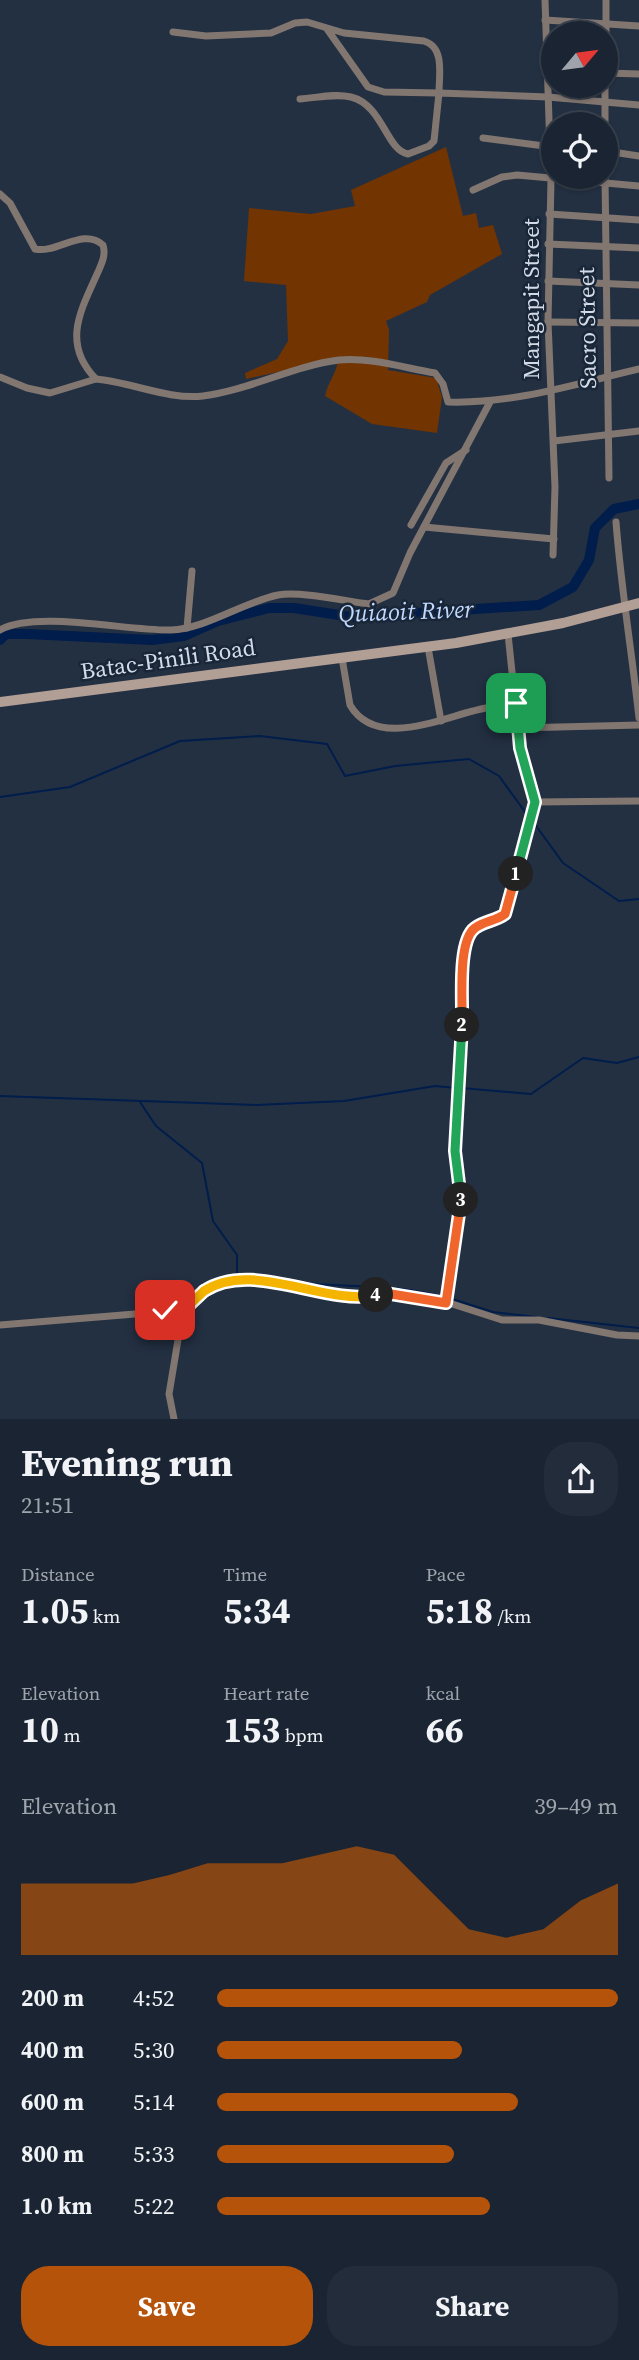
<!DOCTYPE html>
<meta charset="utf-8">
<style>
body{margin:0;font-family:"Source Serif 4",serif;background:#232c3a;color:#f1f3f6;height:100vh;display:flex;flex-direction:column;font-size:26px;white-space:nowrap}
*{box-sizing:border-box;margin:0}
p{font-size:23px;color:#9fa4ac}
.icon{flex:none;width:38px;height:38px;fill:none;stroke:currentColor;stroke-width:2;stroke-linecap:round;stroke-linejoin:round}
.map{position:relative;height:1419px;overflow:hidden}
.details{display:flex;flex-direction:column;background:#1a2432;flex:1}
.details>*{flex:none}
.needle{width:46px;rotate:61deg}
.tools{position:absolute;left:541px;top:21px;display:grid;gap:14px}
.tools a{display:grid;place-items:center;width:77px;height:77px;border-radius:50%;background:#1a2432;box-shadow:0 2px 5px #0004,0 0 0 2px #38414d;font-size:35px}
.pin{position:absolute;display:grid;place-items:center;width:60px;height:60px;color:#fff;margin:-30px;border-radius:14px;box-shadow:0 4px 10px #0006}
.km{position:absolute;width:35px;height:35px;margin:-18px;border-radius:50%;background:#222;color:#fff;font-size:19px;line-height:35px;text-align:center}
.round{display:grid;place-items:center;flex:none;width:74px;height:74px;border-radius:28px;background:#232c3a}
.headline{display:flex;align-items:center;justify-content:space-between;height:119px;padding:0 21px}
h1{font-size:38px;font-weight:700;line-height:52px}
.metrics{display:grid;grid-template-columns:repeat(3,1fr);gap:10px;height:119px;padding:7px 21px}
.metrics div{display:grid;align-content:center}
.metrics b{font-size:35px;font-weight:700}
.metrics small{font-size:19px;font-weight:400}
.metrics p{font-size:19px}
.chart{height:196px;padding:14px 21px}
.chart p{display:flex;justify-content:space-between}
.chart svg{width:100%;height:126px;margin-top:7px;fill:#b45309;opacity:.7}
.action{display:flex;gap:14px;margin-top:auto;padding:14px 21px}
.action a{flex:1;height:80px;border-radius:28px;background:#b45309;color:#fff;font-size:28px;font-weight:700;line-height:80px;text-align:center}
.action a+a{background:#232c3a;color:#f1f3f6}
ul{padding:0 21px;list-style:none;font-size:23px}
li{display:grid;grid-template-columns:112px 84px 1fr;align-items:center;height:52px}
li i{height:18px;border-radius:9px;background:#b45309}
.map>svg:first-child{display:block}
</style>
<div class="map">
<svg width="639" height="1419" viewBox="0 0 639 1419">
<rect width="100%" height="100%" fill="#233042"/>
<path fill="#723401" d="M446,147L463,216L476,213L479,228L493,225L502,254L430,295L427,302L386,321L389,330L388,370L436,378L442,397L437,433L372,424L325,396C328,381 337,374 338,359L246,379L245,373L277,359L288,341L286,285L244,281L249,208L311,214L355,206L351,190Z"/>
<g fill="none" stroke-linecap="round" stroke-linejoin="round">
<g stroke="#001d4b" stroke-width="2">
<polyline points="0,797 70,787 180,741 260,736 327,744 345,776 395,766 469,759 499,776 528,816"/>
<polyline points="534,823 563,863 619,901 639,899"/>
<polyline points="462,1088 531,1094 583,1058 617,1063 639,1057"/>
<polyline points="0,1096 256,1105 344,1101 435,1086 456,1088"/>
<polyline points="140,1102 156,1126 202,1163 213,1221 237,1255 237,1276 270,1279"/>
<path d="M293,1282C344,1288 395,1283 444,1297"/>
<polyline points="449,1298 493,1312 536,1317"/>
<polyline points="548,1318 639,1328"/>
</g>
<polyline stroke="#001d4b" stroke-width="10" points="0,640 6,634 27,634 152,640 184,636 218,621 269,608 294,608 352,617 539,605 573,587 589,560 595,528 614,509 639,504"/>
<g stroke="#827670" stroke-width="7">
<polyline points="545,0 551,180 548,322 555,487 553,555"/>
<polyline points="545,20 639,26"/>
<path d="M173,32L206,36L271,33L295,23L307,22L344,33L424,41C445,47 439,75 439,93L384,92L368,87L327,29"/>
<polyline points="606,60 606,0"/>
<polyline points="606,73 639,74"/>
<path d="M300,99C316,98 335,93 351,97C383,105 386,150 408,154L429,146L434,141L439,93L548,97L639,105"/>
<polyline points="605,124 605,86"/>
<polyline points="483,138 552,147"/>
<polyline points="606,151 639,156"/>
<polyline points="605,177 609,478"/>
<polyline points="473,190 502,177 517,175 639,186"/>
<path d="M0,194L10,203L35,249C57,254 83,227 103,245C106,255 102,263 98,272C81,310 61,343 96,379C131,382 168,400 203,396C250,390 292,366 339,360C370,357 405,368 435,373L443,384L448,402C514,404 575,384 639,369"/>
<polyline points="549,214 639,220"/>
<polyline points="548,244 639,248"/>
<polyline points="548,281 639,285"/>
<polyline points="548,322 639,323"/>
<polyline points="0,377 27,388 50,393 96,379"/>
<polyline points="554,441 639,431"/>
<path d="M616,522C621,588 632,653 639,718"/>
<polyline points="411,525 446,463 466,450"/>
<polyline points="424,527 554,539"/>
<polyline points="187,628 192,571"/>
<path d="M0,630C36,610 127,631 171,630C206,629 243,602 278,595C300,591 345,601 369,604L393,593L410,553L490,402"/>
<polyline points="428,647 441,721"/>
<path d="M342,658L350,705C375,748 437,720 473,711C487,707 502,705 516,703"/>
<polyline points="518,728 639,725"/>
<polyline points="535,802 639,801"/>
<polyline points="446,1302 461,1211 462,1192 455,1151 462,1049 464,955 469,933 480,924 505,914 534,811 535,802 520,748 508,634"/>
<polyline points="0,1325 184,1310"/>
<polyline points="174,1419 169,1394 182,1316 190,1303 206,1289 225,1282 281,1283 351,1297 385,1293 446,1302 502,1320 539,1320 617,1335 639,1336"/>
</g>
<polyline stroke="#b19e94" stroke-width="10" points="0,702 456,643 563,623 639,603"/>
</g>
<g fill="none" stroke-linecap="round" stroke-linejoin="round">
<defs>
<polyline id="split-1" points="516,703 520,748 535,802 516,874"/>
<path id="split-2" d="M462,1025C463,1003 457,941 475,928C484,921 496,921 505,914L516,874"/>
<polyline id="split-3" points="461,1200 455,1151 462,1025"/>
<polyline id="split-4" points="376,1295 385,1293 446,1303 461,1200"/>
<path id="split-5" d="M204,1291C252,1259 325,1306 376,1295"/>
<polyline id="split-6" points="165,1310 184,1310 204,1291"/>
</defs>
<use href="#split-1" stroke="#fff" stroke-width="14"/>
<use href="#split-2" stroke="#fff" stroke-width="14"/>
<use href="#split-3" stroke="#fff" stroke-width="14"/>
<use href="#split-4" stroke="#fff" stroke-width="14"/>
<use href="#split-5" stroke="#fff" stroke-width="14"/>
<use href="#split-6" stroke="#fff" stroke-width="14"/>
<use href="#split-1" stroke="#22a559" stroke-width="9"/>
<use href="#split-2" stroke="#f0652b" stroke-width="9"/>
<use href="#split-3" stroke="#22a559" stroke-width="9"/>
<use href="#split-4" stroke="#f0652b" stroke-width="9"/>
<use href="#split-5" stroke="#f5b400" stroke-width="9"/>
<use href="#split-6" stroke="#f5b400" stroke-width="9"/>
</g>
<g text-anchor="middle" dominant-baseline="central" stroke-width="5" stroke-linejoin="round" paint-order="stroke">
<g font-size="23" fill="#d2dbe7" stroke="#192638">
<text transform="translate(531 299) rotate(-90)">Mangapit Street</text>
<text transform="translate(587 328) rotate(-91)">Sacro Street</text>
<text transform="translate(168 659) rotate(-8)">Batac-Pinili Road</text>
</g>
<g font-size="24" font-style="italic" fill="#c0d9ff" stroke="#192638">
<text transform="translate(406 611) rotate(-2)">Quiaoit River</text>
</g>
</g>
</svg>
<div class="tools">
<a><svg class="needle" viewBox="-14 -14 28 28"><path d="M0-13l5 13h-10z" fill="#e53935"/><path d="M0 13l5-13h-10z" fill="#9fa4ac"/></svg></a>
<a><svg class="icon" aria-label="locate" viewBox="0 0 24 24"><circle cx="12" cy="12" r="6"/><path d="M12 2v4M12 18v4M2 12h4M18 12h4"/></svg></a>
</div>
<div class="pin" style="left:516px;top:703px;background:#1e9e55"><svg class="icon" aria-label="arrive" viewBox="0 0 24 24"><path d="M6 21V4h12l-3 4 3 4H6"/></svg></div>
<div class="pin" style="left:165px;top:1310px;background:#d93025"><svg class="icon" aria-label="check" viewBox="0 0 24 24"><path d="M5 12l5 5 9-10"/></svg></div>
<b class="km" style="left:516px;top:874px">1</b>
<b class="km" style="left:462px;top:1025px">2</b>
<b class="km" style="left:461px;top:1200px">3</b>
<b class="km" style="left:376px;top:1295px">4</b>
</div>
<section class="details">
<div class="headline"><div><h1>Evening run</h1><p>21:51</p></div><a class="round"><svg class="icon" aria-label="share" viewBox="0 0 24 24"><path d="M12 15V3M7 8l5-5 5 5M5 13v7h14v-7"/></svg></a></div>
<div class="metrics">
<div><p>Distance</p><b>1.05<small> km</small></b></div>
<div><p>Time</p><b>5:34</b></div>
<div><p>Pace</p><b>5:18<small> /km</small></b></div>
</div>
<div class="metrics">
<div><p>Elevation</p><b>10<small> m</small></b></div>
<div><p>Heart rate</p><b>153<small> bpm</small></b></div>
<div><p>kcal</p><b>66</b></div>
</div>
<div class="chart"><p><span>Elevation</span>39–49 m</p>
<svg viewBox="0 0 160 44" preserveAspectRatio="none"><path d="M0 44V19L10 19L20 19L30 19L40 16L50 12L60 12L70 12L80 9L90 6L100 9L110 22L120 35L130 38L140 35L150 25L160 19V44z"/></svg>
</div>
<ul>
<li><b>200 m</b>4:52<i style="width:100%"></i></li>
<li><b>400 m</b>5:30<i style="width:61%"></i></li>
<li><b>600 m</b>5:14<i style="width:75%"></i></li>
<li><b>800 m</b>5:33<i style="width:59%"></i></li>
<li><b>1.0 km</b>5:22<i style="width:68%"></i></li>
</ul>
<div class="action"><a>Save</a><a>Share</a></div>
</section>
